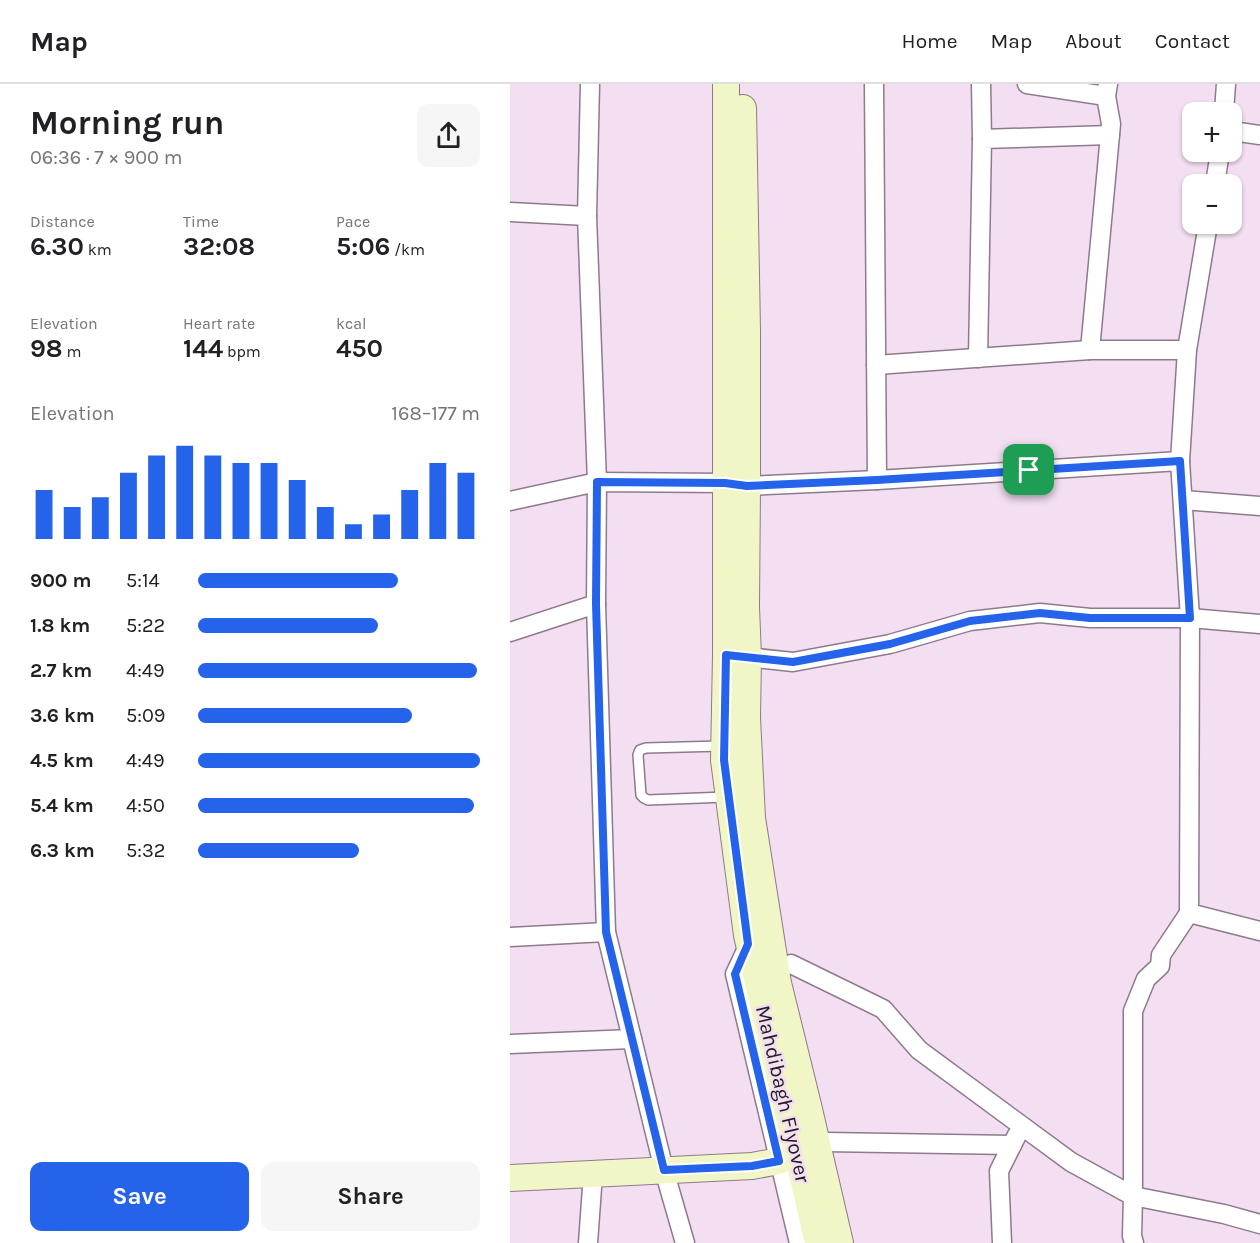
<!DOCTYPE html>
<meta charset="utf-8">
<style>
body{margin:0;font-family:Karla,sans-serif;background:#f6f6f6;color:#202124;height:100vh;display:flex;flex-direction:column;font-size:22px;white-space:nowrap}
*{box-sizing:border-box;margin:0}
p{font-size:20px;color:#757577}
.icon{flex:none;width:33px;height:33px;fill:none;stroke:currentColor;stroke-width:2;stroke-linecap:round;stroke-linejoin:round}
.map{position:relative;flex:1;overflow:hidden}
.drawer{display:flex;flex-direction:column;background:#fff;width:510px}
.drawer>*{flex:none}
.controls{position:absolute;left:672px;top:18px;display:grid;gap:12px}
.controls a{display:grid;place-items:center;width:60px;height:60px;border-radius:12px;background:#fff;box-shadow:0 2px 4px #0004;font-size:30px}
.pin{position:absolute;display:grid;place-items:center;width:51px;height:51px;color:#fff;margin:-26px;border-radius:12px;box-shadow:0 3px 9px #0006}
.round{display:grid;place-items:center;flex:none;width:63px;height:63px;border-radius:12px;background:#f6f6f6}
.head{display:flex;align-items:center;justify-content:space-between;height:102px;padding:0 30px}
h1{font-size:33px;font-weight:700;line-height:45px}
.figures{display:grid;grid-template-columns:repeat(3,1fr);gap:9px;height:102px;padding:6px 30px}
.figures div{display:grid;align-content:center}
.figures b{font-size:26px;font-weight:700}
.figures small{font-size:16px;font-weight:400}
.figures p{font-size:16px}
.chart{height:168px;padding:12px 30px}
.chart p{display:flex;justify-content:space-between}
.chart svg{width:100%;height:108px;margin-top:6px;stroke:#2563eb;stroke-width:6}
.button{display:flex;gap:12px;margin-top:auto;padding:12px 30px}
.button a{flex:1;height:69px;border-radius:12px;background:#2563eb;color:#fff;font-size:24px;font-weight:700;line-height:69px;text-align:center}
.button a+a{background:#f6f6f6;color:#202124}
ul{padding:0 30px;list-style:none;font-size:20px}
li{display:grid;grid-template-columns:96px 72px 1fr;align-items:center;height:45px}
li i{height:15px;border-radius:8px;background:#2563eb}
header{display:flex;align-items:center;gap:36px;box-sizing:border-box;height:84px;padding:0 30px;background:#fff;border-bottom:2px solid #e0e0e0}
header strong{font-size:28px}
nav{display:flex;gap:33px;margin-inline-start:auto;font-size:21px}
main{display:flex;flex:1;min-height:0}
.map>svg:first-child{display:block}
</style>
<header>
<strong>Map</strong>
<nav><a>Home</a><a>Map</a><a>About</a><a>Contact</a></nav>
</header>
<main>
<section class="drawer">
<div class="head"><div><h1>Morning run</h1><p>06:36 · 7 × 900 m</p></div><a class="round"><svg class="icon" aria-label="share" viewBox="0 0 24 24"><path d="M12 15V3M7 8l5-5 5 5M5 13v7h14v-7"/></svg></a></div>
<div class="figures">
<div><p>Distance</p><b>6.30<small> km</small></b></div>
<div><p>Time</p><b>32:08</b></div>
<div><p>Pace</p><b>5:06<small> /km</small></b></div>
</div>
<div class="figures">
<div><p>Elevation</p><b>98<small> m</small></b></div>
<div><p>Heart rate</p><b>144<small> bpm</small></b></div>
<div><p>kcal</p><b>450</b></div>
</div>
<div class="chart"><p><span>Elevation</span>168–177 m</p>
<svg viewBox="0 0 160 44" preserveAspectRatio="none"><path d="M5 44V24M15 44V31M25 44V27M35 44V17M45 44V10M55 44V6M65 44V10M75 44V13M85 44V13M95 44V20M105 44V31M115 44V38M125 44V34M135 44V24M145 44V13M155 44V17"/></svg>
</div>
<ul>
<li><b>900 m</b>5:14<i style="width:71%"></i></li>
<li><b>1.8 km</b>5:22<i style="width:64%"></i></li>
<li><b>2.7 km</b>4:49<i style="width:99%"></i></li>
<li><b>3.6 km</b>5:09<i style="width:76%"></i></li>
<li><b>4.5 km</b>4:49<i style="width:100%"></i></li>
<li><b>5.4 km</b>4:50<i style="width:98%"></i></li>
<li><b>6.3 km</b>5:32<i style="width:57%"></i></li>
</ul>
<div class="button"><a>Save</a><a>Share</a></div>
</section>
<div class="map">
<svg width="750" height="1159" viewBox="0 0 750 1159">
<rect width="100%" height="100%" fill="#f3dff1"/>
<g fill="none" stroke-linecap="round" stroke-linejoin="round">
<defs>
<polyline id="lane" points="211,662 136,664 130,666 128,671 131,711 134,714 138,716 216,713"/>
<g id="street">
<polyline points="364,0 367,396"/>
<polyline points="471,0 472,55"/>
<polyline points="517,0 596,12 598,0"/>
<polyline points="714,28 716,0"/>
<polyline points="722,47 750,51"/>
<polyline points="705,100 710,68"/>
<polyline points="0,128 77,132 87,398 86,520 0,548"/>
<polyline points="77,132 80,0"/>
<polyline points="580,266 601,40 596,12"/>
<polyline points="468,274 472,55 600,51"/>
<polyline points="366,281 580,266 677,266"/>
<polyline points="670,377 677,266 698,140"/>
<polyline points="673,416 750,422"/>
<polyline points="0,417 87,398 215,399 237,402 367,396 670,377 680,534 679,829 750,847"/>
<polyline points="86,520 96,848 154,1086 175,1159"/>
<polyline points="227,572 283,578 380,560 460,537 530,529 580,534 680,534 750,540"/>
<polyline points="679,829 651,871 650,882 636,895 623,927 623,1112 714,1130 750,1140"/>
<polyline points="0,853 96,848"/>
<polyline points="239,860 225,890 289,1159"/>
<polyline points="281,880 373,925 409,966 561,1078 623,1112 622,1152 624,1159"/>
<polyline points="0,960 122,955"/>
<polyline points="316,1058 502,1061"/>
<polyline points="78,1159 83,1090"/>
<polyline points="492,1159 489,1087 507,1051"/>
</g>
<g id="secondary">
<polyline points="216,0 216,571 214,676 237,851 308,1159"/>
<polyline points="233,24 237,247 237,402 236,523 238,573 237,634 242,734 268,899 298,1021 330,1159"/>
<polyline points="0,1094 242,1082 269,1077"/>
</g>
</defs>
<use href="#lane" stroke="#8d7b8b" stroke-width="12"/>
<use href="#street" stroke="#8d7b8b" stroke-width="21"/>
<use href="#secondary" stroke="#8d7b8b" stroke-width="28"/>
<use href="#lane" stroke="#fff" stroke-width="9"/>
<use href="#street" stroke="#fff" stroke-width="18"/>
<use href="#secondary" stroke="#f1f6c6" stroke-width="26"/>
</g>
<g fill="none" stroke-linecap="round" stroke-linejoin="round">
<defs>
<polygon id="route" points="670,377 680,534 580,534 530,529 460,537 380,560 283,578 216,571 214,676 238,860 225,890 269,1077 242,1082 154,1086 96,848 86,520 87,398 215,399 237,402 367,396"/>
</defs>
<use href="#route" stroke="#fff" stroke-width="12"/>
<use href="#route" stroke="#2563eb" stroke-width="8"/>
</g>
<g text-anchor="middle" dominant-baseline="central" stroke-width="5" stroke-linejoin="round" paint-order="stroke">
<g font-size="21" fill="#221b22" stroke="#f3dff1">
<text transform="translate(273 1010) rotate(77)">Mahdibagh Flyover</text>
</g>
</g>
</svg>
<div class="controls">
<a>+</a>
<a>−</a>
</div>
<div class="pin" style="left:519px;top:386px;background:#1e9e55"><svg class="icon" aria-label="arrive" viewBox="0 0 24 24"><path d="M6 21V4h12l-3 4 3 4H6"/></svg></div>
</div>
</main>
